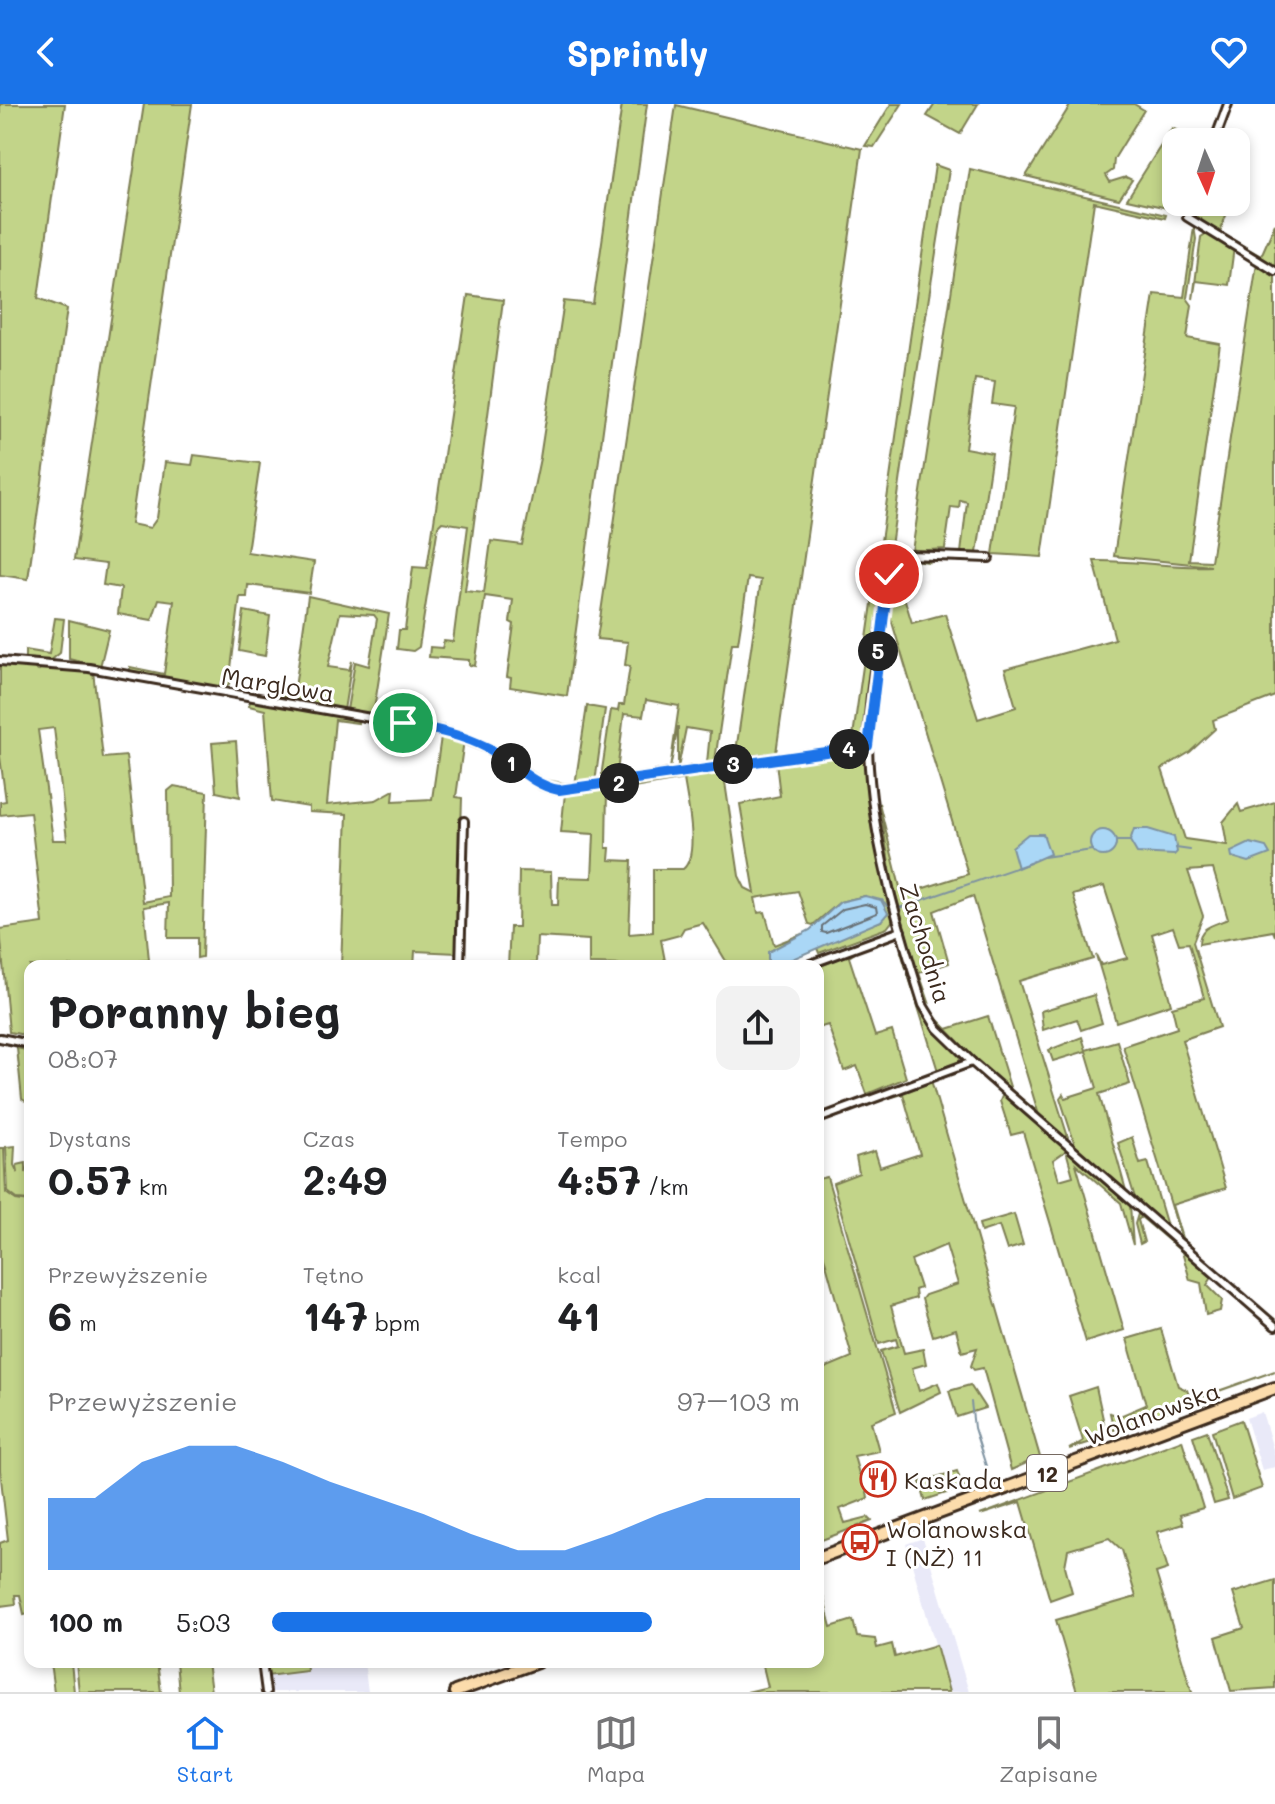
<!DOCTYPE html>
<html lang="pl">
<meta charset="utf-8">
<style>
body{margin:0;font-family:Mali,sans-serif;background:#f2f2f2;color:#202124;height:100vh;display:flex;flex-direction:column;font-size:30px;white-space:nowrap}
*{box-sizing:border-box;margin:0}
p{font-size:26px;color:#757577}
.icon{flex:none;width:44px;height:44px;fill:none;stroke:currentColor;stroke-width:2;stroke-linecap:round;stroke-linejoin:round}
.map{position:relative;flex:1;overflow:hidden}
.panel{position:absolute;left:24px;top:856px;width:800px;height:708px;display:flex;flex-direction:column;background:#fff;border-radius:16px;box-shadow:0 4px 12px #0003}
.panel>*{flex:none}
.needle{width:52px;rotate:177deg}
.fabs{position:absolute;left:1162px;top:24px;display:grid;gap:16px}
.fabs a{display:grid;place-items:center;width:88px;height:88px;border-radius:16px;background:#fff;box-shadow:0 4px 12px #0003;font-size:40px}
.pin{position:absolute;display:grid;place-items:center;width:68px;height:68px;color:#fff;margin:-34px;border:4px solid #fff;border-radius:50%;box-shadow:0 2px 8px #0007}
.km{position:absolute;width:40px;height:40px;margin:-20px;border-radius:50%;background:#222;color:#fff;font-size:22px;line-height:40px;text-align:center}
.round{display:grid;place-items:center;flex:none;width:84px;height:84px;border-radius:16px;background:#f2f2f2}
.overview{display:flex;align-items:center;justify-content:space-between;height:136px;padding:0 24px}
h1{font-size:44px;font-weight:800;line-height:60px}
.metrics{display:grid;grid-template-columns:repeat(3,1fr);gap:12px;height:136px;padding:8px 24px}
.metrics div{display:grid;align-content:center}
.metrics b{font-size:40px;font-weight:800}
.metrics small{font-size:22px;font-weight:400}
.metrics p{font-size:22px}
.chart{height:224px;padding:16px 24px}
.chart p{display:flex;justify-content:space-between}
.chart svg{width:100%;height:144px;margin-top:8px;fill:#1a73e8;opacity:.7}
ul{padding:0 24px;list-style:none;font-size:26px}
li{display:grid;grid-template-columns:128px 96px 1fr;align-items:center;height:60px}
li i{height:20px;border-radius:10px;background:#1a73e8}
header{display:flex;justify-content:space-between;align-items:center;height:104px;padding:0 24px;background:#1a73e8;color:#fff;font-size:36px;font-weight:800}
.tab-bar{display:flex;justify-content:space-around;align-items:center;height:112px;border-top:2px solid #e0e0e0;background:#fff;font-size:22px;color:#757577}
.tab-bar a{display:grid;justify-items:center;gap:4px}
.tab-bar .current{color:#1a73e8}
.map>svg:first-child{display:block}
</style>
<header><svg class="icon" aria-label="back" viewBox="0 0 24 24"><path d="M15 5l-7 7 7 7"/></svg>Sprintly<svg class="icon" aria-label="heart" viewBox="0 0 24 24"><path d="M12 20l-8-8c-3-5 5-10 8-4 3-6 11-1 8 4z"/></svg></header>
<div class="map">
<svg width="1275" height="1588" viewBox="0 0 1275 1588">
<rect width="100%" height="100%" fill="#fff"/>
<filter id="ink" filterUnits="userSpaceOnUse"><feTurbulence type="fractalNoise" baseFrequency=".0125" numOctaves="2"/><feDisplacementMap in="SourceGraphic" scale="16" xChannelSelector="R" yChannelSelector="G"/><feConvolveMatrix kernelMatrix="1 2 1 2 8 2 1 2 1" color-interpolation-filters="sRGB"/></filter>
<g filter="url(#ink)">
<g fill="#e9e9f8">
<polygon points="1262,1308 1275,1352 1275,1363 1262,1366 1246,1314"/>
<polygon points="923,1434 969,1588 949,1588 906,1440"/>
<polygon points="306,1558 364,1558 368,1588 272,1588 270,1571 307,1567"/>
</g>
<g fill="#c2d489" stroke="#7e7f54" stroke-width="2" fill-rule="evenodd">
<polygon points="0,0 65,0 38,194 67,205 28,475 0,471"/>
<polygon points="144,0 192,0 131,420 150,424 157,414 165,358 192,361 194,351 260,359 247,448 314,458 309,489 248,481 247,493 240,493 229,580 222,585 130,570 130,563 164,570 174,497 159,495 152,516 118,510 121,484 103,481 106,460 74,456"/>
<polygon points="622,0 647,0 567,592 510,583 511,574 507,573 514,520 510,518 513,496 485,492 475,562 469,561 469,556 429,553 430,543 442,544 444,537 453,538 468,422 442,418 438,422 419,543 413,547 397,545 399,526 405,526 413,463 427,464 468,191 503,196 465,487 484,489 491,437 522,441 540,354 564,197 593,200"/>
<polygon points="891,0 902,0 874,43 865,42"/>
<polygon points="935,0 978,0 960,30 927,12"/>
<polygon points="1071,0 1134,0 1144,6 1114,55 1113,66 1106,71 1110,78 1126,73 1132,76 1119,95 1026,72"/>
<polygon points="676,1 862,45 776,649 735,654 761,476 748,474 738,539 732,539 715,657 707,659 710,628 686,624 678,664 678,622 670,665 679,602 646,596 643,612 624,610 616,677 608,678 602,673 602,666 611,606 618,607 619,601 624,601 630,562 625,561 628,538 597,535"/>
<polygon points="1172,24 1199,38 1176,38 1176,98 1186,98 1181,107 1127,95"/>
<polygon points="935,61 949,66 902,364 864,634 852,639"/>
<polygon points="970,65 1166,111 1165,114 1094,98 1042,453 993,450 1014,303 992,300 995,278 975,275 965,344 992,349 977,449 961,449 967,398 960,396 959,404 951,403 945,445 912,447"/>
<polygon points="1194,98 1231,98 1220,128 1261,152 1275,120 1275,163 1196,115 1192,110"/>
<path d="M1194,123L1196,135L1187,194L1192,201L1187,234L1220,240L1189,456L1211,457L1257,159L1275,172V592L1213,616L1215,625L1190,648L1162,665L1185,735L1227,741L1223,718L1238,700L1241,708L1275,698V832L1273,827L1199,840C1199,822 1214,821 1228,815L1213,765L1188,767L1203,812L1193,838L1219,923L1182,936L1226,1084L1172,1101L1182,1134L1194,1145L1181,1134L1123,942L1177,924L1172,903L1204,894L1189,839L1179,840L1173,823L1152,830L1171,900L1116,918L1096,851L1101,861L1127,854L1104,782L1073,791L1093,855L1019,877L1068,1033L1065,1035L981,961L932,910L947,925L988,912L1011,986L1038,1008L973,792L934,807L949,859L919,869L929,898L924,895L892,777L879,699L902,791L968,770L888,505C892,471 885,453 926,455L928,458L906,455L899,459L897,470L912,519L945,510L978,615L1016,603L1005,565L1115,535L1094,457C1134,456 1172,464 1211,462L1114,452L1154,190L1184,193Z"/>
<polygon points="1207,129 1234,143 1229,181 1196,177 1193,195 1201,133"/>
<polygon points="308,492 389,510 374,606 405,612 404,615 347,606 355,558 369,562 377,515 374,511 340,509 328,563 349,566 352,557 344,606 273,594 274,588 294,591"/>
<polygon points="244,507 270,512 265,552 239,547"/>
<polygon points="55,514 64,515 60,549 50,557 25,556 25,546 49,550"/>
<polygon points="69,516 109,526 100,563 69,555"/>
<path d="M0,560L31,562L38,567L43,562L93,567L103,654L126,652L143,798L169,793L168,687L174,682L207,688L202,853L197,854V834H168L169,799L144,803L149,856L127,858V862H30V932L9,928L0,825L43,819L30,708L0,711V698L6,697L0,653ZM54,624L67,736H53L38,626Z"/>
<polygon points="250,596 358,615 358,619 335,616 327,701 376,696 394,686 393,697 432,695 441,633 435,631 437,628 464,636 456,693 462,694 457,849 415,847 414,862 341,862 347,710 309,708 309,703 272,697 265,606 249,602"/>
<path d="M587,602L605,605L595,679C574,682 558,685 538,675L575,681Z"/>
<polygon points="236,637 240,693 216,688 212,639"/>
<path d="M865,649L877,738L894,815L887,824L819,849L816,842L881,817L865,792L840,798L813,821L809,820L798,787L755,794L758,809L765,808L774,841L802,830L768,848V862H729L703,819L684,824L680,831L661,836L666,862L589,860V836L537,833L536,859L508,862L510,823H518L519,767L551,768L552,801H558L559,773L592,774L594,730L561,728L565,689L607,685L606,744H610L609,756L632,757L629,830L653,828V765H683C700,751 687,696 684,675L617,687L619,682L723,665L739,772L745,784L755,789L740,700L780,692L776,658Z"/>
<polygon points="858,847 849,853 875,932 892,927 906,974 867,990 857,962 844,967 828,921 818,924 818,863"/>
<polygon points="901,848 903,848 927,916 961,951 958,961 938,967"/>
<polygon points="1094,891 1102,919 1081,926 1077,915 1043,926 1041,907"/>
<polygon points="1082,933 1086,946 1117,937 1130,980 1099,990 1127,1090 1077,1047 1060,994 1063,990 1065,994 1097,984 1086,947 1053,957 1049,946"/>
<polygon points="17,944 30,947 30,1000 22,995"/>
<polygon points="931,976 1040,1353 1011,1366 983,1264 974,1266 971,1262 977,1244 962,1248 956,1225 933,1232 922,1195 925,1191 958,1180 946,1141 911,1156 920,1184 915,1186 916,1194 891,1202 904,1249 923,1245 926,1260 912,1264 919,1287 938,1279 941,1288 900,1308 881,1247 898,1242 896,1235 879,1240 833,1079 859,1069 856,1053 875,1047 880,1063 920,1050 903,990 889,994 889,990"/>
<polygon points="1003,990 1067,1046 1053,1056 1059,1076 1073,1072 1067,1050 1069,1048 1130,1101 1133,1141 1121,1099 1076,1060 1124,1226 1086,1238 1023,1028 1011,1031 1000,997"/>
<polygon points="1132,1033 1140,1060 1148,1058 1167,1122 1136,1097 1118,1039"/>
<polygon points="15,1042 14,1061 18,1069 17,1061 26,1059 26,1069 30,1059 30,1096 17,1095 8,1088 6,1043"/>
<polygon points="0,1044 4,1044 6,1089 16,1096 30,1098 30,1509 24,1510 20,1491 15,1491 16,1500 0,1502 0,1439 8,1436 0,1366"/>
<polygon points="827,1073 896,1308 871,1318 879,1347 854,1352 859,1370 864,1370 868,1394 840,1405 845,1419 868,1413 872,1417 819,1437 818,1267 852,1253 818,1131 818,1075"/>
<polygon points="1014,1110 1023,1141 1007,1146 999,1122 981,1128 979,1120"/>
<polygon points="1138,1110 1213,1172 1207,1181 1222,1196 1220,1207 1206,1211 1201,1179 1190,1176 1182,1148 1141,1113 1138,1116 1144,1138 1140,1140 1135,1120"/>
<polygon points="1161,1225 1178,1282 1187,1286 1191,1297 1275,1267 1187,1298 1123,1328 1120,1323 1114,1326 1110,1309 1120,1312 1146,1301 1127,1235"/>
<polygon points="970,1281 985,1304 957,1313 949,1287"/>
<polygon points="1096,1283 1107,1333 1069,1345 1083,1337 1069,1292"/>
<polygon points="1241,1316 1262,1384 1232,1395 1212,1327"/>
<polygon points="1207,1327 1228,1396 1214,1400 1193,1332"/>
<polygon points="1182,1336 1203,1404 1180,1411 1183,1420 1157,1428 1168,1465 1156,1469 1192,1588 1077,1588 1056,1516 1136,1493 1122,1446 1109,1434 1068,1446 1065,1462 1072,1488 1050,1496 1021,1398 980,1411"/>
<polygon points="957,1367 961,1378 968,1376 968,1382 925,1396 920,1378"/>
<polygon points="818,1472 831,1523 853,1516 857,1533 875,1535 877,1544 892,1540 895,1553 936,1541 949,1588 747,1588 768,1583 762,1558 818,1558"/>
<polygon points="1275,1476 1275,1584 1231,1587 1216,1533 1244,1524 1233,1489"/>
<polygon points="50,1558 71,1558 74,1588 54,1588"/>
<polygon points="76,1558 157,1558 161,1588 79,1588"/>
<polygon points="176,1558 207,1558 211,1588 179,1588"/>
<polygon points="265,1558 306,1558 307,1567 267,1572"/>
</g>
<g fill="#aad7f6" stroke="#7e92a0" stroke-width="2">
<polygon points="1134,725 1148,725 1174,733 1177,748 1174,751 1137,749 1130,737"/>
<circle cx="1103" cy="739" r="13"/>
<polygon points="1028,730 1043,730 1050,750 1018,764 1012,743"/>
<polygon points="1250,739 1266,743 1270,750 1249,758 1232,753 1231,748"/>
<polygon points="865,792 881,796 888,809 881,817 776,862 768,862 768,848 810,826 840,798"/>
</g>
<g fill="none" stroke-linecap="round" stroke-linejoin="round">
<polygon stroke="#676f74" stroke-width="2" points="865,800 876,803 877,809 826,829 822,828 822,822 843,805"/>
<g stroke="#7e92a0" stroke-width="2">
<polyline points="1117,737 1130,737"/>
<polyline points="1176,744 1190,746"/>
<polyline points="1044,753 1092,746"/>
<polyline points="882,796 891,806"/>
<polyline points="899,804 1030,759"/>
<polyline points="971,1298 974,1324 986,1362"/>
</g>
<defs>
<g id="street">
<polyline points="1214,38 1228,0"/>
<polyline points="1192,98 1187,113 1275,167"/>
<path d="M989,454L908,451L891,459C883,519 868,581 868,642C870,729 897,819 923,901L937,924L972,958L1275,1222"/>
<polyline points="0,557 89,564 444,627 490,645 542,681 557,686 868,642"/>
<polyline points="460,862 464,717"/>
<polyline points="805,862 901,827"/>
<polyline points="0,934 30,940"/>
<polyline points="818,1015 972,958"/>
<polyline points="262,1558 266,1588"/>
</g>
<g id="primary">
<polyline points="818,1454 1275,1284"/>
<polyline points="455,1588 537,1558"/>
</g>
</defs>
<use href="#street" stroke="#3b2a1e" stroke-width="12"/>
<use href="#primary" stroke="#3b2a1e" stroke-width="16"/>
<use href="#street" stroke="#fff" stroke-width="6"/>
<use href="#primary" stroke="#fcdcac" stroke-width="10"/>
</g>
</g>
<g fill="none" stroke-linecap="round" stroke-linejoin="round" filter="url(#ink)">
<defs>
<path id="route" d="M403,619C433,625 461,630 488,644C512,657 531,681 559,686L868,642L889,470"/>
</defs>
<use href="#route" stroke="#fff" stroke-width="16"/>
<use href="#route" stroke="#1a73e8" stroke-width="10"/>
</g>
<defs>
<symbol id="restaurant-ring" viewBox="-11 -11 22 22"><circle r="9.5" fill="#fff" stroke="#c8321e" stroke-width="1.5"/><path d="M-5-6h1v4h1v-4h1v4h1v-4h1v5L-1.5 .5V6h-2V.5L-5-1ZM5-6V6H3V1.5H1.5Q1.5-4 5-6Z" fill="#c8321e"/></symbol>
<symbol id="bus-ring" viewBox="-11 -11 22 22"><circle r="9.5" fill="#fff" stroke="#c8321e" stroke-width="1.5"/><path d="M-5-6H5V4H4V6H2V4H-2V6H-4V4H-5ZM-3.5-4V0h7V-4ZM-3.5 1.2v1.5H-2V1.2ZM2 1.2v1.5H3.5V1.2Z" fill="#c8321e"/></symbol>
</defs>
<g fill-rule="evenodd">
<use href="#restaurant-ring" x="858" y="1355" width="40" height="40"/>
<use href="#bus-ring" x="840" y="1418" width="40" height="40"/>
</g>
<g text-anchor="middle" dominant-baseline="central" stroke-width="6" stroke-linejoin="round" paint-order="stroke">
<rect fill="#fff" stroke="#766a62" stroke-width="2" x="1027" y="1351" width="40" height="36" rx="6"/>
<g font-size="22" font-weight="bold" fill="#3b2a1e">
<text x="1047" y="1369">12</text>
</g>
<g font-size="24" fill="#3b2a1e" stroke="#fff">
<text transform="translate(278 580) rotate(9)">Marglowa</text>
<text transform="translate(926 839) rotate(73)">Zachodnia</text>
<text transform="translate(1152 1309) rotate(-20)">Wolanowska</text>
</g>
<g font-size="24" fill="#3b2a1e" stroke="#fff" text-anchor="start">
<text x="904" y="1375">Kaskada</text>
<text x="886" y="1424">Wolanowska<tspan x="886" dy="28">I (NŻ) 11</tspan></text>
</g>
</g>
</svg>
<div class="fabs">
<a><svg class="needle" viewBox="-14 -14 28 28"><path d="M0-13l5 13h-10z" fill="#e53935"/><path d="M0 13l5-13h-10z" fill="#757577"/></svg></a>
</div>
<div class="pin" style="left:403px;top:619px;background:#1e9e55"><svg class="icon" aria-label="arrive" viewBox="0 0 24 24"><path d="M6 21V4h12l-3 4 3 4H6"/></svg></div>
<div class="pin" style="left:889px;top:470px;background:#d93025"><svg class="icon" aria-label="check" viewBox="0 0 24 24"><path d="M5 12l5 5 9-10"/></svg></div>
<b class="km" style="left:511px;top:659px">1</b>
<b class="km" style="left:619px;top:679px">2</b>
<b class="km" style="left:733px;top:660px">3</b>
<b class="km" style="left:849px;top:645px">4</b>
<b class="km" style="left:878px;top:547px">5</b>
<section class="panel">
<div class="overview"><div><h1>Poranny bieg</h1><p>08:07</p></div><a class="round"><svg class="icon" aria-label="share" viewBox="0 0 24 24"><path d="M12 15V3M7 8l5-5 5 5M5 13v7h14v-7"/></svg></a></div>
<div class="metrics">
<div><p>Dystans</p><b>0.57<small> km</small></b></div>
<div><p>Czas</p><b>2:49</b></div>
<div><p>Tempo</p><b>4:57<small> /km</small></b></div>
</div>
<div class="metrics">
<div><p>Przewyższenie</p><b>6<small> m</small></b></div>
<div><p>Tętno</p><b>147<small> bpm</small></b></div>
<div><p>kcal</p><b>41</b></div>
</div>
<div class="chart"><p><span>Przewyższenie</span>97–103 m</p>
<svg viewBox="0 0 160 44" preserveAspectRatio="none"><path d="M0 44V22L10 22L20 11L30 6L40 6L50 11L60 17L70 22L80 27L90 33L100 38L110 38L120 33L130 27L140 22L150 22L160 22V44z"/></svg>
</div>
<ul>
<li><b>100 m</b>5:03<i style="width:72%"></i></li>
</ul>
</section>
</div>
<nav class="tab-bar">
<a class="current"><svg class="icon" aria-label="home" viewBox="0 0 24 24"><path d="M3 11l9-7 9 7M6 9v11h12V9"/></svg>Start</a>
<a><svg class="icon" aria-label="map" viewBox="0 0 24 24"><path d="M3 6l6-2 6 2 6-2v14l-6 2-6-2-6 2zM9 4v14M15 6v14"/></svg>Mapa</a>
<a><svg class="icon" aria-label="saved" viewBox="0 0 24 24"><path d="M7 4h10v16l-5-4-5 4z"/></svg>Zapisane</a>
</nav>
